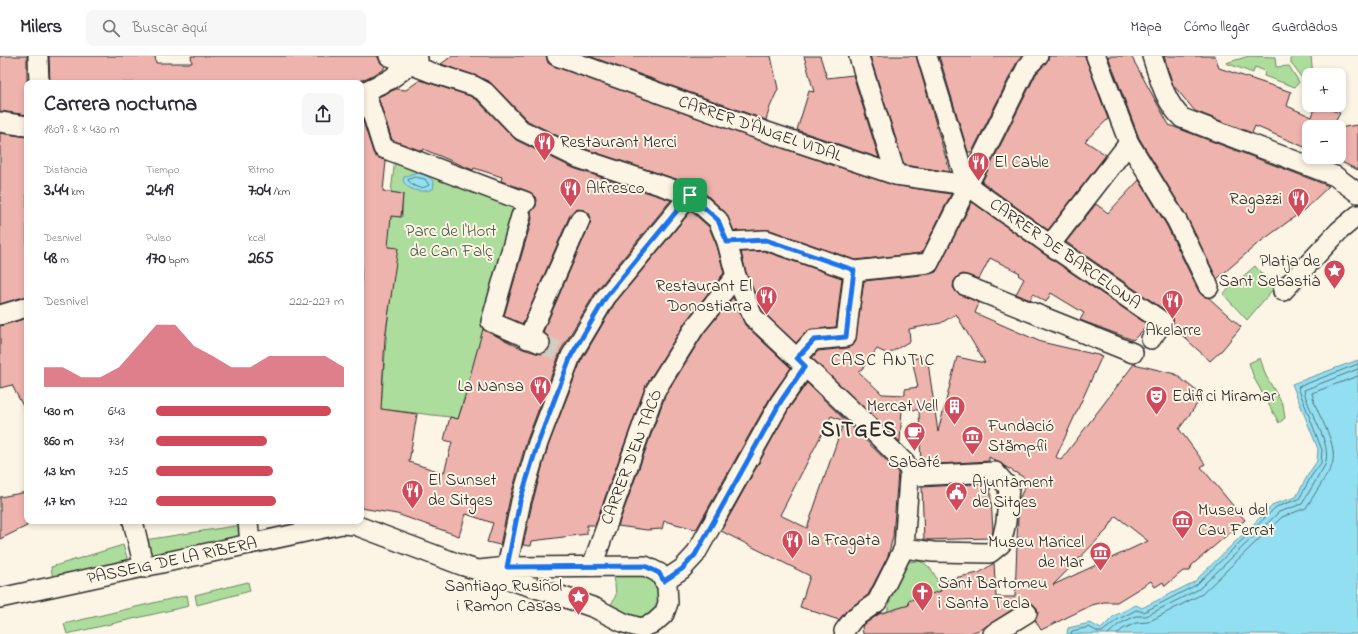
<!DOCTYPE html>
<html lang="es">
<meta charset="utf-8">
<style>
body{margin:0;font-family:"Indie Flower",sans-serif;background:#f7f7f7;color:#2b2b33;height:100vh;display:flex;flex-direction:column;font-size:15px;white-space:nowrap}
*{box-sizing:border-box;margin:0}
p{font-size:13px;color:#7c7c81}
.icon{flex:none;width:22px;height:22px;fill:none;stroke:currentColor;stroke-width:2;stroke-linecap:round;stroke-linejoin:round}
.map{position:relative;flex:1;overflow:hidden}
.panel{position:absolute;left:24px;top:24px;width:340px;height:444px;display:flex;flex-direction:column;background:#fff;border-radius:8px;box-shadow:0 2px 6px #0003}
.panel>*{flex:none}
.controls{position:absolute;left:1302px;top:12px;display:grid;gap:8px}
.controls a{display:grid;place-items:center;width:44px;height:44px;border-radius:8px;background:#fff;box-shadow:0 2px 6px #0003;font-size:20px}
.pin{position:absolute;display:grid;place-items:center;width:34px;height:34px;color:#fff;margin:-17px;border-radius:8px;box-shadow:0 2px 6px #0006}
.round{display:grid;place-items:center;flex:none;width:42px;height:42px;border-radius:8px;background:#f7f7f7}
.summary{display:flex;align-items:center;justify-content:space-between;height:68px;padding:0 20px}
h1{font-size:22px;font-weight:800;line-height:30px}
.figures{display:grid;grid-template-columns:repeat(3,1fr);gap:6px;height:68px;padding:4px 20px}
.figures div{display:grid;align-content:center}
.figures b{font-size:17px;font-weight:800}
.figures small{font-size:11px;font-weight:400}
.figures p{font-size:11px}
.chart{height:112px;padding:8px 20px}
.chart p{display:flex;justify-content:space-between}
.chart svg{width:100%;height:72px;margin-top:4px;fill:#d1495b;opacity:.7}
ul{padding:0 20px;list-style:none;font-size:13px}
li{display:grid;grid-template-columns:64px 48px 1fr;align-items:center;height:30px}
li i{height:10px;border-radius:5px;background:#d1495b}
header{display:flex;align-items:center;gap:24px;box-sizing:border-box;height:56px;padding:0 20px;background:#fff;border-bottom:1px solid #e1e1e2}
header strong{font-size:19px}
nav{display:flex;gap:22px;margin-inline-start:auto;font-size:14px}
.search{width:280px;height:36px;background:#f7f7f7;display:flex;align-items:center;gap:10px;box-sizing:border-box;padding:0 14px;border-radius:8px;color:#7c7c81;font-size:15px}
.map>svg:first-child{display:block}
</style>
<header>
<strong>Milers</strong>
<div class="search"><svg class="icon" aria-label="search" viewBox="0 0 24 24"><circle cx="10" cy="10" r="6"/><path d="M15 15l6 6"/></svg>Buscar aquí</div>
<nav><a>Mapa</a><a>Cómo llegar</a><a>Guardados</a></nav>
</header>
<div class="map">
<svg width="1358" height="578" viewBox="0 0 1358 578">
<rect width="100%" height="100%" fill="#fcf5e5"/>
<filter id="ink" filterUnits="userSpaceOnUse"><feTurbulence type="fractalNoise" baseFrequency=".025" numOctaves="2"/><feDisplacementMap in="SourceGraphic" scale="8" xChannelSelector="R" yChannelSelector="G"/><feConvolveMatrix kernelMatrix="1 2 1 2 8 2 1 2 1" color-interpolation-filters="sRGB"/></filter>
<g filter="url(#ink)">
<g fill="#addd9c" stroke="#6c8464">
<polygon points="1249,0 1275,1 1276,11 1289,10 1299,26 1295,31 1264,20 1265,15 1255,11 1253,17 1226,7"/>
<polygon points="1291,0 1311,0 1313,19 1309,19 1309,23 1304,25 1291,7"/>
<polygon points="395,103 521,141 458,363 450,361 381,353 387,271 397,192 378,189 379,176 389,178 391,160 402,161 403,138 391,136"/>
<polygon points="1255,210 1274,232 1247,264 1223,238"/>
<polygon points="1260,302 1266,320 1283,349 1285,362 1279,367 1254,322 1249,307"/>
<polygon points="241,469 244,482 149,501 145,484"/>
<polygon points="123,489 128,504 53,523 51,511"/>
<path d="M918,505C931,507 938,524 941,535L909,549L887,556L899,512L906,506Z"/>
<path d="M614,518C622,518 632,516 639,518C657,522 665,540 655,556C652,559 646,562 642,564L609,553L616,539Z"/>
<polygon points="248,526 250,535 197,549 195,539"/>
<polygon points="187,539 189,550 67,578 64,568"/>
</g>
<g fill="#92dff2" stroke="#6997a2">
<path d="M414,117C423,117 430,120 434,127L433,133C422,137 410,136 403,125L404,121Z"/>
<polygon points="1358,304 1358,578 1067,578 1068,572 1090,567 1101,573 1114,560 1136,549 1142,552 1194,526 1274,448 1296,441 1309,417 1317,405 1318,393 1292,328"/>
</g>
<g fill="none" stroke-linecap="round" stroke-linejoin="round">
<g stroke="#54737b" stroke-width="1">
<path d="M415,121L425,123L429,129C422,134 413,132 408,124Z"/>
<polyline points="1071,578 1072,575 1089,571 1098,576 1102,576 1117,564 1136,554 1144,556 1196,529 1276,451 1299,443 1312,419 1321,407 1322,394 1298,331 1358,308"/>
<path d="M1108,578L1119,568L1136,560H1146L1199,533L1279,456L1302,448L1325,409C1333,386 1308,357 1304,334L1358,313"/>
<path d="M1117,578L1123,573L1136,567L1148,566L1202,538L1282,461L1306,452L1331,412C1341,387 1316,361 1312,337L1358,320"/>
</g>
</g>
<g fill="#efb3ae" stroke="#2b2b2b" fill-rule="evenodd">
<polygon points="0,0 27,0 27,59 0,55"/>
<polygon points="49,0 155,0 156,7 192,7 191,0 377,0 381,7 385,10 383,14 356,27 50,27"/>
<polygon points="452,0 546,0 548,7 553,10 758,84 893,129 951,138 922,197 855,204 770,174 734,175 725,156 697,130 582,92 528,65 490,26 477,20 441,8"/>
<polygon points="589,0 771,0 778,33 770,51 766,64"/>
<polygon points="804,0 820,0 827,22 853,19 879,102 797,74 809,35 814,36"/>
<polygon points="870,0 916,0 950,116 904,109"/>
<polygon points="939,0 1022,0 1017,6 972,96 968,96"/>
<polygon points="1049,0 1085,0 1108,63 1085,85 1106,99 1048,174 982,126 1036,18 1046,7"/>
<polygon points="1108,0 1131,0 1169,69 1329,130 1304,154 1256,189 1217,223 1186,159 1139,82"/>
<polygon points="1164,0 1215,0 1219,12 1291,36 1287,50 1312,61 1316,49 1340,57 1333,70 1335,71 1309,71 1309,93 1255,70 1252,77 1195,55 1173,29"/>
<polygon points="420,24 470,40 478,45 516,84 573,112 671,144 597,234 561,294 527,384 510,442 500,489 487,486 493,467 466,458 459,480 397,458 361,452 361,59 373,96 375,100 386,105 383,135 403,138 401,161 391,160 388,191 398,192 385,282 381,353 417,358 409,406 444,417 452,386 444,384 450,361 458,363 468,332 467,331 483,273 523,293 536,297 542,298 546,296 550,292 551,286 549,281 543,276 590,168 591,162 589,157 584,154 578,153 573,155 570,159 523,268 504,260 532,163 531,156 536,150 537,144 534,139 530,136 501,125 502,121 474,112 473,114 423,93 422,95 392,84 378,41 396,33 406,34"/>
<polygon points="1357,69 1358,72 1358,114 1339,105 1339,72"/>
<polygon points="0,77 27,81 27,240 0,248"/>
<polygon points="1139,124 1167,170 1199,236 1203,240 1209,242 1241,271 1222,294 1210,305 1173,271 1173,262 1169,257 1066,186 1096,148 1108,157"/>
<path d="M972,146L1044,198L1148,269L1133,284L1080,264L1084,257L1051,237L1046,246L1033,238L1030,244L1016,238L1024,223L1018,219L1020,217L990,202L979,223L963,218L958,220L954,225L953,231L956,236L979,247L975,257L1041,286L1102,300L1056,401L1061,404L1134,308L1175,318L1203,340L1179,373L1205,408L1201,411L1245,464L1192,509L1190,515H1183L1165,530L1163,526L1155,531L1151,525L1117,546H1104L1092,549L1041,574L1035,564L1038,557L1037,552L1033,548L1027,546L1021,548L984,572L968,578H863L862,570L879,558L909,549L908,545L941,535L938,525L979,517L994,507L996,541H1015L1017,487L1024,482H1017L1019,443L1028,424L989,401V405L921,409L919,354L902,353L900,386L812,302L818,295L847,292L855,287L864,225L930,218L936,216ZM956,258L985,307L957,301L938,376L927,300L912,303L918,331L905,333V339L882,338L858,315L862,313L877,293L888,298L910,285L909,273L941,267ZM1116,460L1148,485L1053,529L1107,474Z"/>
<polygon points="691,155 709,171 717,190 724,217 686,265 646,329 595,469 587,469 587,478 532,485 531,490 523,489 532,448 548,390 581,305 615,247"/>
<polygon points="764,195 842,222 836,271 811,273 805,277 796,287 762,255 746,216 741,196"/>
<polygon points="733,241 745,269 791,312 771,340 697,472 695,473 664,465 662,473 647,474 618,470 665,340 704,277"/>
<polygon points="27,262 27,358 12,329 0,332 0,270"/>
<path d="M807,327L898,416L893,481L888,500L868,539L848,553L839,564L800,551L810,520L721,475L790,351ZM831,360L844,365L807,472L780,459Z"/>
<polygon points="990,427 993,475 991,482 924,484 922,431"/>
<polygon points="27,436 27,470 0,483 0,441"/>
</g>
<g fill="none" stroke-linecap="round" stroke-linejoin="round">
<polyline stroke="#d2cdc0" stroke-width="19" stroke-dasharray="19 10" stroke-linecap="butt" points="540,287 566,298"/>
<defs>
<g id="street">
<polyline points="38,0 39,27"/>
<polyline points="389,0 430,16 474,30 485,36 521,74 578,102 690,139 718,164 727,186 736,220 753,261 865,367 904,406 914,420"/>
<polyline points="557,0 761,74 896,119 967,129 1050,189 1163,266 1151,283"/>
<polyline points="927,0 967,129"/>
<polyline points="1096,0 1129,87 1177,165 1209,231"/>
<path d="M1152,0C1159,21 1165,46 1182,62L1335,120L1358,137"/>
<polyline points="859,1 896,119"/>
<polyline points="365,35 383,92 526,146"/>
<polyline points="361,37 389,24 418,3"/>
<polyline points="0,66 27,70"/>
<polyline points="521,160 491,266 540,287"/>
<polyline points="727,186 766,184 854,215 929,207 1027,11 1038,0"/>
<polyline points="1050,189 1129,87"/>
<polyline points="964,229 1133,297"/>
<polyline points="1283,235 1339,175 1358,159"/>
<polyline points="0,259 27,251"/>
<polyline points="528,283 580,164"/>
<polyline points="797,302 813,284 846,281 854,215"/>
<polyline points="133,465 144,512"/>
<polyline points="248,465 250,488"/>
<polyline points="592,510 655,335 695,271 736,220"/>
<polyline points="507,511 521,445 538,387 571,300 606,241 690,139"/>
<polyline points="664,525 682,513 695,499 781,345 805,310"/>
<polyline points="0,542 342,468 355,469 464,510 555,538 595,552 624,567 641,572 654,567 664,558 668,547 667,529 659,517 645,510 507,511 479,514"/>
<polyline points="844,575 854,562 877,546 904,492 909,422 914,420 995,416 1009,432 1006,466 1001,488 990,497 933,496 904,492"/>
<polyline points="993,578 1027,557"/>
</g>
</defs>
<use href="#street" stroke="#2b2b2b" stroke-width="22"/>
<use href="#street" stroke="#fcf5e5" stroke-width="19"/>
</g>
</g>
<g fill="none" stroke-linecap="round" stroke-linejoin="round" filter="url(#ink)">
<defs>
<polygon id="route" points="690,139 718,164 727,186 766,184 854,214 846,281 814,284 797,302 805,310 781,345 695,499 682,513 664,525 659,517 645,510 507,511 520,445 538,387 571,300 606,241"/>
</defs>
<use href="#route" stroke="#fff" stroke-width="8"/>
<use href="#route" stroke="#1a73e8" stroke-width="5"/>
</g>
<defs>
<symbol id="restaurant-pin" viewBox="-11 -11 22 30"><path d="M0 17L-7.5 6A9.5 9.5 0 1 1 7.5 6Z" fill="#d1495b" stroke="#fcf5e5"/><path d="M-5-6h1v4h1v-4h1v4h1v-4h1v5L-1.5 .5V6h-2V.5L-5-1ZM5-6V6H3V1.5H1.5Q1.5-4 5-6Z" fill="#fff"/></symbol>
<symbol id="sight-pin" viewBox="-11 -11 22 30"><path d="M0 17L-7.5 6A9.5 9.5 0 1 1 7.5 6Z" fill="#d1495b" stroke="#fcf5e5"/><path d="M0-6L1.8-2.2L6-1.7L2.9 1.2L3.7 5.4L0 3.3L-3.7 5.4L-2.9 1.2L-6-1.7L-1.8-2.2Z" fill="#fff"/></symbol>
<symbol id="theatre-pin" viewBox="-11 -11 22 30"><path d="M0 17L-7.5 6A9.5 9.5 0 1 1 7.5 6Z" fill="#d1495b" stroke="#fcf5e5"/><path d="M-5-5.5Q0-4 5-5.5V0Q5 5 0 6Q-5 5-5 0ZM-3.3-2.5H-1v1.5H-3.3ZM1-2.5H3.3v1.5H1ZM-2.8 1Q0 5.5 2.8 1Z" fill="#fff"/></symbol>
<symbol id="building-pin" viewBox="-11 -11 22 30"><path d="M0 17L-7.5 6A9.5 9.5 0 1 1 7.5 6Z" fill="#d1495b" stroke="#fcf5e5"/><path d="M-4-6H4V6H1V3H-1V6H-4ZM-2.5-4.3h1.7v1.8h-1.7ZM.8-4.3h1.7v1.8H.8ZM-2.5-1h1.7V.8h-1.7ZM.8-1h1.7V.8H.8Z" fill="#fff"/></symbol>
<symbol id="cafe-pin" viewBox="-11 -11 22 30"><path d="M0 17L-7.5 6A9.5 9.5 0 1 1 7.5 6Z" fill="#d1495b" stroke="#fcf5e5"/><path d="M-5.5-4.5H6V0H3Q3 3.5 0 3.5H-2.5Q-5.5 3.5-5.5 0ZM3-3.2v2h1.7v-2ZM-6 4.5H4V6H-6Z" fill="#fff"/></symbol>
<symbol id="museum-pin" viewBox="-11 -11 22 30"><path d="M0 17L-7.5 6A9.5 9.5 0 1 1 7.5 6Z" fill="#d1495b" stroke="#fcf5e5"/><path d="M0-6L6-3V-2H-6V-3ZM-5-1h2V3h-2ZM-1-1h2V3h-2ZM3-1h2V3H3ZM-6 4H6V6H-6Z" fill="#fff"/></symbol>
<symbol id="civic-pin" viewBox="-11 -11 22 30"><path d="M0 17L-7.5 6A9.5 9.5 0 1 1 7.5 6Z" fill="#d1495b" stroke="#fcf5e5"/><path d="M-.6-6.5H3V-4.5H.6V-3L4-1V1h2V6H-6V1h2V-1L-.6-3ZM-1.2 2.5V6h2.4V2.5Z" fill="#fff"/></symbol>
<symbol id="church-pin" viewBox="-11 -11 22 30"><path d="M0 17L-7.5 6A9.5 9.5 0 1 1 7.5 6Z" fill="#d1495b" stroke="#fcf5e5"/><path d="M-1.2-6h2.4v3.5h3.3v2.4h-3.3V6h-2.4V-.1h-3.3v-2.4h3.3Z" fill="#fff"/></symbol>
</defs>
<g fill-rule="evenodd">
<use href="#restaurant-pin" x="532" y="74" width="25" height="34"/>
<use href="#restaurant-pin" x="966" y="94" width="25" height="34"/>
<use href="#restaurant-pin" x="558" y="120" width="25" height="34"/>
<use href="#restaurant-pin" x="1286" y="130" width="25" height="34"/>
<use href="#sight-pin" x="1322" y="202" width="25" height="34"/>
<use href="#restaurant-pin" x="754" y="228" width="25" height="34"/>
<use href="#restaurant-pin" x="1160" y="232" width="25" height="34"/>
<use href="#restaurant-pin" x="528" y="318" width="25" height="34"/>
<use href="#theatre-pin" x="1144" y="328" width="25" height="34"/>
<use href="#building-pin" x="942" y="338" width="25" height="34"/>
<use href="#cafe-pin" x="902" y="364" width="25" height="34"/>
<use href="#museum-pin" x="960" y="368" width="25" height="34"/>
<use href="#restaurant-pin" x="400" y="422" width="25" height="34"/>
<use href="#civic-pin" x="944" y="424" width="25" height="34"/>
<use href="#museum-pin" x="1170" y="452" width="25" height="34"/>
<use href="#restaurant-pin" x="780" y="472" width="25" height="34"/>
<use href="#museum-pin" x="1088" y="484" width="25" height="34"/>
<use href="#church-pin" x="910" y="524" width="25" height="34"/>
<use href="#sight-pin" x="566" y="528" width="25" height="34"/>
</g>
<g text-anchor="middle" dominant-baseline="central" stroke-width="4" stroke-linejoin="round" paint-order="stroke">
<g font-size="17" fill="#2b2b2b" stroke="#fcf5e5">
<text transform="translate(760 73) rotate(19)">CARRER D'ÀNGEL VIDAL</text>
<text transform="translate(1065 198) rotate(35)">CARRER DE BARCELONA</text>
<text transform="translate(632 401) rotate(-69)">CARRER D'EN TACÓ</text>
<text transform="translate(172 505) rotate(-12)">PASSEIG DE LA RIBERA</text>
</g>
<g font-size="17" fill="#2b2b2b" stroke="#fcf5e5" text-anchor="start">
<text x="560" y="86">Restaurant Merci</text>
<text x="994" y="106">El Cable</text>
<text x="586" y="132">Alfresco</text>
<text x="1282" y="143" text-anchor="end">Ragazzi</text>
<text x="1320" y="205" text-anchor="end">Platja de<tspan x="1320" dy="20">Sant Sebastià</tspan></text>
<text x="752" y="230" text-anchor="end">Restaurant El<tspan x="752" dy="20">Donostiarra</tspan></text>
<text x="1173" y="274" text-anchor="middle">Akelarre</text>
<text x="524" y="330" text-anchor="end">La Nansa</text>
<text x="1172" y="340">Edifici Miramar</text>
<text x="938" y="350" text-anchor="end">Mercat Vell</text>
<text x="988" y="370">Fundació<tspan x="988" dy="20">Stämpfli</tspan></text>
<text x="914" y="406" text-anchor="middle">Sabaté</text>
<text x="428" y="424">El Sunset<tspan x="428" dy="20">de Sitges</tspan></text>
<text x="972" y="426">Ajuntament<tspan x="972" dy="20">de Sitges</tspan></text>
<text x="1198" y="454">Museu del<tspan x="1198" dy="20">Cau Ferrat</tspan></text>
<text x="808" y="484">la Fragata</text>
<text x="1084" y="486" text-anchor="end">Museu Maricel<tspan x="1084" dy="20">de Mar</tspan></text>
<text x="938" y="527">Sant Bartomeu<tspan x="938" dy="20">i Santa Tecla</tspan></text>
<text x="562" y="530" text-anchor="end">Santiago Rusiñol<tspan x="562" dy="20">i Ramon Casas</tspan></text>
</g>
<g font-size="17" fill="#4c5847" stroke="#fcf5e5">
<text x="451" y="175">Parc de l'Hort<tspan x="451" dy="20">de Can Falç</tspan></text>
</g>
<g font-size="18" letter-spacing="1" fill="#2b2b2b" stroke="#fcf5e5">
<text x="883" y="305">CASC ANTIC</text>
</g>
<g font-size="21" font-weight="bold" letter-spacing="1" fill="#2b2b2b" stroke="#fcf5e5">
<text x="859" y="375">SITGES</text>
</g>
</g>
</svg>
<div class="controls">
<a>+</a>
<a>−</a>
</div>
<div class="pin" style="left:690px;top:139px;background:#1e9e55"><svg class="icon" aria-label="arrive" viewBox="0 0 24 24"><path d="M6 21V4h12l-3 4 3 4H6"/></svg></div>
<section class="panel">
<div class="summary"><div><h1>Carrera nocturna</h1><p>18:09 · 8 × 430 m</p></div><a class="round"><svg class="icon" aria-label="share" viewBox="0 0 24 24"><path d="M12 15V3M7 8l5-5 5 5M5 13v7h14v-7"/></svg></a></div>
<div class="figures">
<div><p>Distancia</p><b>3.44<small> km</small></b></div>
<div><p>Tiempo</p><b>24:19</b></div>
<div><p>Ritmo</p><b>7:04<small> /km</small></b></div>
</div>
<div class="figures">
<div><p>Desnivel</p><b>48<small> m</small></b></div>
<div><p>Pulso</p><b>170<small> bpm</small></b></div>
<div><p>kcal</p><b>265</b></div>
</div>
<div class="chart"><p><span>Desnivel</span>222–227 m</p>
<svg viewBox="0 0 160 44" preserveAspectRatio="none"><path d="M0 44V32L10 32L20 38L30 38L40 32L50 19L60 6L70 6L80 19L90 25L100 32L110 32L120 25L130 25L140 25L150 25L160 32V44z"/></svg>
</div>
<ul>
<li><b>430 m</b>6:43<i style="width:93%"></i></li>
<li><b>860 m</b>7:31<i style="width:59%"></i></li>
<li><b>1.3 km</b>7:25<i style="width:62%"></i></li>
<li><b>1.7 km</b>7:22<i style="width:64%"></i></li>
</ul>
</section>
</div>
